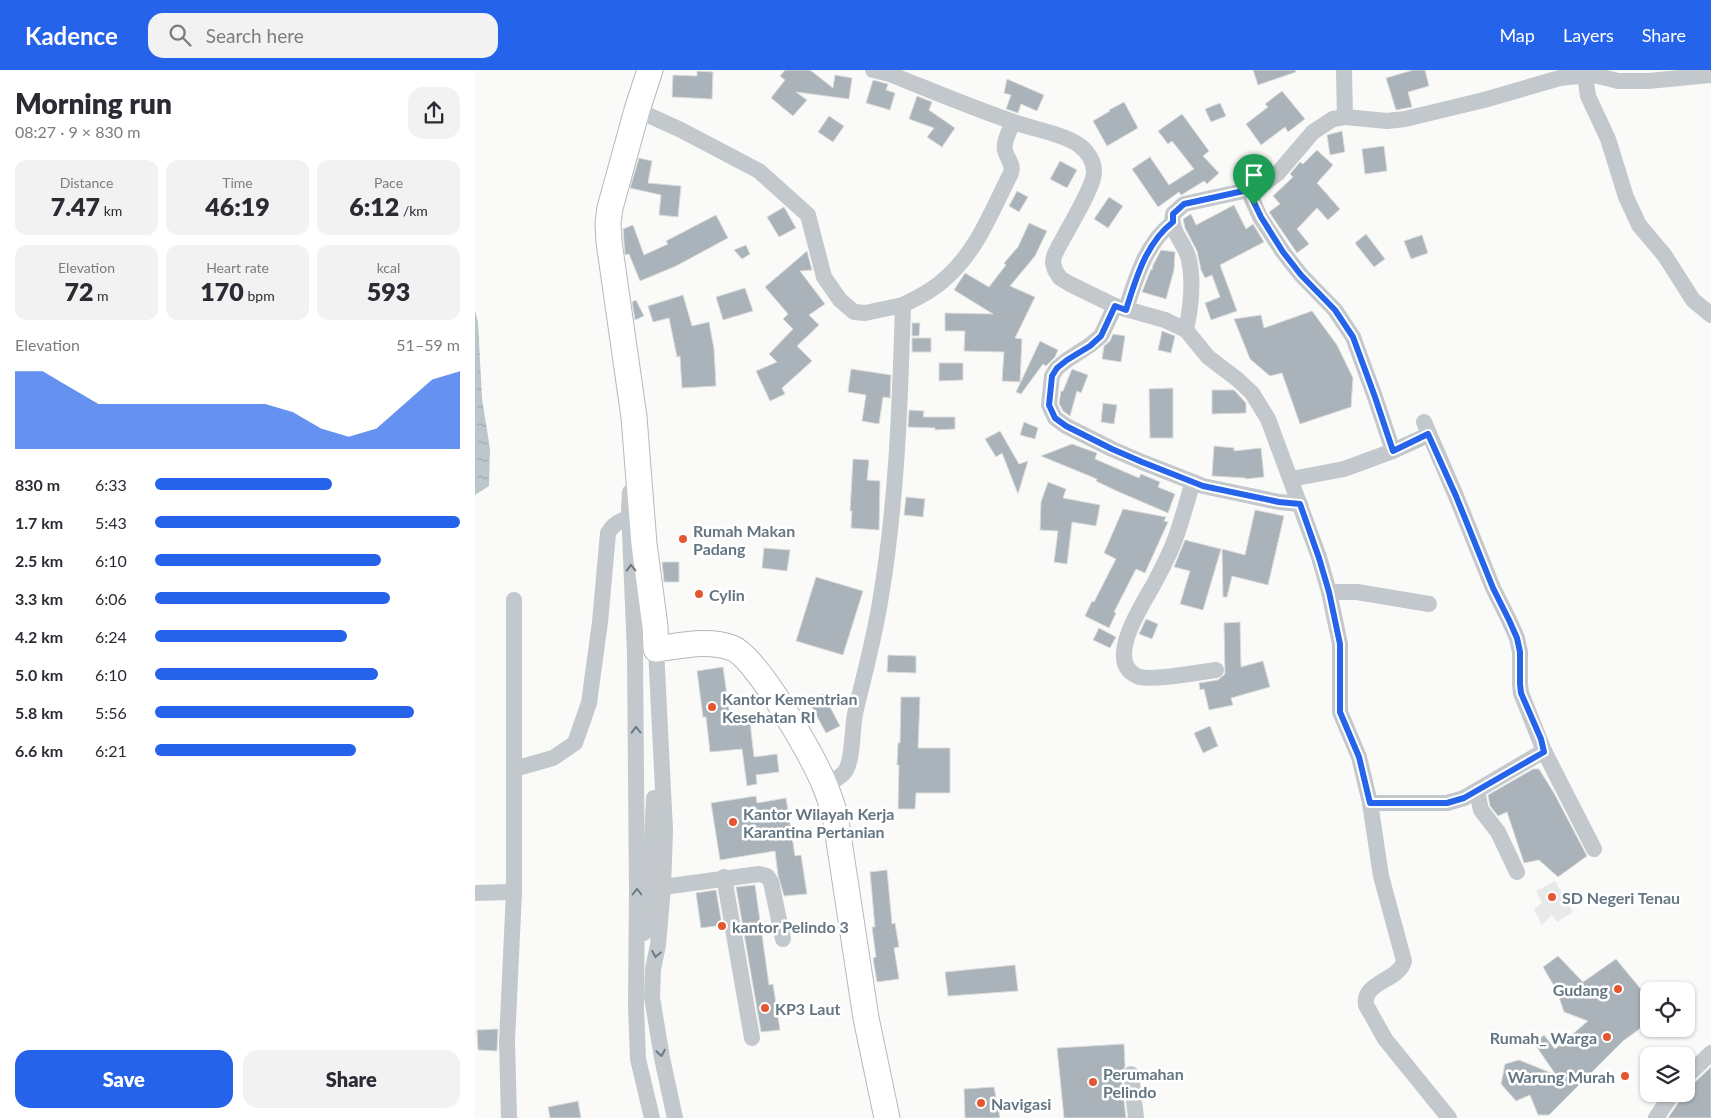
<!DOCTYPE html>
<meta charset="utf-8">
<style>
body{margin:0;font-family:Lato,sans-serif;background:#f2f2f3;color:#2b2b33;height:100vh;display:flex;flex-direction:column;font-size:19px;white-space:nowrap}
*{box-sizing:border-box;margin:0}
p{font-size:16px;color:#7c7c81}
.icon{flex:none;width:28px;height:28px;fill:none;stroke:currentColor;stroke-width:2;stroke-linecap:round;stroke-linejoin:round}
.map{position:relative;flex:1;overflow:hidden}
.panel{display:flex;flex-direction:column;background:#fff;width:475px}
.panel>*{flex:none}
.buttons{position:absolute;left:1165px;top:912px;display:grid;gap:10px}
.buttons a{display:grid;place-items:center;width:55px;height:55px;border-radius:10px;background:#fff;box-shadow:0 1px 4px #0004;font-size:25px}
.pin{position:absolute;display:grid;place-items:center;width:42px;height:42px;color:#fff;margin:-51px -21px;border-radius:50% 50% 50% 0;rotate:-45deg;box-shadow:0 0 5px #0007}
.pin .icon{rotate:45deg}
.round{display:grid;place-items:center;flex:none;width:52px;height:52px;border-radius:15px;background:#f2f2f3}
.headline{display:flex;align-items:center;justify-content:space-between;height:85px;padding:0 15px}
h1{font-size:28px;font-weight:800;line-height:38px}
.metrics{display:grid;grid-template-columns:repeat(3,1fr);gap:8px;height:85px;padding:5px 15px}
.metrics div{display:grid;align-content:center;border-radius:12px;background:#f2f2f3;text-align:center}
.metrics b{font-size:25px;font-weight:800}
.metrics small{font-size:14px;font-weight:400}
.metrics p{font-size:14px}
.chart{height:140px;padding:10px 15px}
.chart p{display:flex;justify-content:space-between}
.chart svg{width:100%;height:90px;margin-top:5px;fill:#2563eb;opacity:.7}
.cta{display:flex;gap:10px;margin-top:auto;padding:10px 15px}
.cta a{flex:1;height:58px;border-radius:15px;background:#2563eb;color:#fff;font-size:20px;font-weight:800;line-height:58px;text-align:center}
.cta a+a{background:#f2f2f3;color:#2b2b33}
ul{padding:0 15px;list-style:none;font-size:16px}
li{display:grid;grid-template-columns:80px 60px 1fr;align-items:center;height:38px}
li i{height:12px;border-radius:6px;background:#2563eb}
header{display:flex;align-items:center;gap:30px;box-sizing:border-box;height:70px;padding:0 25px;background:#2563eb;color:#fff}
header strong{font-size:24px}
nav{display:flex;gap:28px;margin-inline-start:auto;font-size:18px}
.search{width:350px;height:45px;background:#f2f2f3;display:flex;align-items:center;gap:12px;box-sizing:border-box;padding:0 18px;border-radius:15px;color:#7c7c81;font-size:19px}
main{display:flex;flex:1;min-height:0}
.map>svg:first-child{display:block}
</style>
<header>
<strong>Kadence</strong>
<div class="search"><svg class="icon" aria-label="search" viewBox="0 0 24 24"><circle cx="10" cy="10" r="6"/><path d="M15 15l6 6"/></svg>Search here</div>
<nav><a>Map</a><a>Layers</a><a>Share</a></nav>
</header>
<main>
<section class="panel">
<div class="headline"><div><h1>Morning run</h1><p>08:27 · 9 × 830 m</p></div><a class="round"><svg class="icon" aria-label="share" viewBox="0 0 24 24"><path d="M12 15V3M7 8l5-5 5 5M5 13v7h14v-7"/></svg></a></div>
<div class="metrics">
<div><p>Distance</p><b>7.47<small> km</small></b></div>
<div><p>Time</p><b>46:19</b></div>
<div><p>Pace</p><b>6:12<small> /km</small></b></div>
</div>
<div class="metrics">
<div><p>Elevation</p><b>72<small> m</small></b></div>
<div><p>Heart rate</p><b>170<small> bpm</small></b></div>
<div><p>kcal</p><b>593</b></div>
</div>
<div class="chart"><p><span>Elevation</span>51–59 m</p>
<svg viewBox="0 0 160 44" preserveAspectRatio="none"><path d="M0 44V6L10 6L20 14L30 22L40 22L50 22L60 22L70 22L80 22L90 22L100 26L110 34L120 38L130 34L140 22L150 10L160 6V44z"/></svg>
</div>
<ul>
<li><b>830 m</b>6:33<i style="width:58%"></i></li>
<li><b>1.7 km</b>5:43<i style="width:100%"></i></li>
<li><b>2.5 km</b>6:10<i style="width:74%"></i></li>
<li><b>3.3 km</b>6:06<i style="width:77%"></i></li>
<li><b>4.2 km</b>6:24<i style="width:63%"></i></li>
<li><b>5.0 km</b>6:10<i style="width:73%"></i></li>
<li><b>5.8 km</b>5:56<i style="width:85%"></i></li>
<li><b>6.6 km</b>6:21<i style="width:66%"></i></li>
</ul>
<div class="cta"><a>Save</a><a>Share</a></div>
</section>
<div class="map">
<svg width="1236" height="1048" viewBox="0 0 1236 1048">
<defs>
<pattern id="water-ripples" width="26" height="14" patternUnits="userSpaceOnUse" patternTransform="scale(1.25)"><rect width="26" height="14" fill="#bbc7cb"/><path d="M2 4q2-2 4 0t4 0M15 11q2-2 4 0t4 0" fill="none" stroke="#9ca6aa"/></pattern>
</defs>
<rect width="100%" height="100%" fill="#fafaf8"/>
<polygon fill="#e8e9e9" points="1080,811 1098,842 1082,852 1077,845 1067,855 1059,839 1067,833 1061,821"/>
<polygon fill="url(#water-ripples)" points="0,240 3,252 7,329 15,379 14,416 0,425"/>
<g fill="#aab3b9" stroke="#dcdcda">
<polygon points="310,0 335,0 358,18 360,5 377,8 374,29 321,22 332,30 318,46 296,28 310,10 305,6"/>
<polygon points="778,0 820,0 821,2 783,15"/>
<polygon points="938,0 950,0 954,16 933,22 937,37 921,40 911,8"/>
<polygon points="222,1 238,2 237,29 197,27 198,5 222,6"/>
<polygon points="532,9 569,25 562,41 546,34 543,43 531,39 536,25 529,23"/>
<polygon points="398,10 413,14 411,20 420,23 415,40 391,33"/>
<polygon points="807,21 830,49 813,62 810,57 786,75 771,54 793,37 790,34"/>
<polygon points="442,26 457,32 454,40 480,58 467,77 452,67 459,58 434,49"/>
<polygon points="649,32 663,58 632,76 618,51 635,41 634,40"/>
<polygon points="745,33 751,46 736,52 730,39"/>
<polygon points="707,44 734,81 728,86 744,103 732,114 729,111 708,124 706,125 704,122 683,137 657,99 675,87 694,115 719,99 697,71 693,74 683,61"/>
<polygon points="354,46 369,56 358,72 343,62"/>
<polygon points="867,61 870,82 855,85 852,65"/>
<polygon points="909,76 912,101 890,104 887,79"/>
<polygon points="842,80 858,95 842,113 865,139 853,150 842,138 822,159 834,174 822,183 794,142 805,134 798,126 818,107 815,104 825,92 828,94"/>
<polygon points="164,88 177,91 173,113 206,116 203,147 184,145 186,125 155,118"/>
<polygon points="585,91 602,100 592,118 575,109"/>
<polygon points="542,121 553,127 544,142 534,136"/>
<polygon points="634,127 648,136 633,158 619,149"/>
<polygon points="759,135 771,159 778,154 789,172 745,195 762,241 736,250 730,233 745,227 737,205 730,208 726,200 722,181 710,158 708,149 716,144 721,155"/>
<polygon points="309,137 321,158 304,167 292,147"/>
<polygon points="241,145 253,168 201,196 165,211 154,184 150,185 148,159 158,155 169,185 193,174 191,171"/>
<polygon points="554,153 572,161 560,186 535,216 560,227 540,268 547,269 545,312 527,311 529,282 489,281 490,261 470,261 470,243 518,244 479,220 490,203 514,217 531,195 529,193 543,177"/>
<polygon points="891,164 910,189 899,197 880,173"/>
<polygon points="947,165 953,183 936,189 929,171"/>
<polygon points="271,175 275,184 267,189 259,180"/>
<polygon points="686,180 700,182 699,200 691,229 667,222 676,199 677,200 678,195"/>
<polygon points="332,181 337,200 325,201 350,234 334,245 344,255 322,276 337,291 307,318 310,324 295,331 281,301 302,292 294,284 318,259 308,249 313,244 290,217"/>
<polygon points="270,218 278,241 248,250 241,227"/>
<polygon points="208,225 217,256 234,252 239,279 241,316 207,318 205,286 202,287 194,248 178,252 173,236"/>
<polygon points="161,230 169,246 160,250 157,232"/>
<polygon points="837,241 862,275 878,308 876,337 825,354 807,303 795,306 775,289 759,249 786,245 789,258"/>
<polygon points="437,253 445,253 444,266 437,266"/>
<polygon points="687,261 700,266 696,283 683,280"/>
<polygon points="638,264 650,266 646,292 627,289 629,276 635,271"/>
<rect x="437" y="268" width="19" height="14"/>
<polygon points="565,271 583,280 580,287 571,296 568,294 546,324 541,322"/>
<polygon points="464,293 488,293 488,310 464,311"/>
<polygon points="376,299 416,305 415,328 408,327 404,354 387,351 391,325 373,322"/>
<polygon points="597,299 613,305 606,323 602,321 595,346 588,341 584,333 586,321 588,321"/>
<polygon points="698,318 698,368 675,368 674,319"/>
<polygon points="737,320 759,320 771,333 771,343 737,344"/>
<polygon points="628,333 642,335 639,354 626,352"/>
<polygon points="434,340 449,341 448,347 480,347 480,359 460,360 460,358 433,357"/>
<polygon points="549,352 563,358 560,369 545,365"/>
<polygon points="525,361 544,394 553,391 543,424 527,383 521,387 510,369"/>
<polygon points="597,374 622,383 620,389 664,408 666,404 685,412 683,417 700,424 693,443 644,422 621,411 622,409 566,386"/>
<polygon points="739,376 759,378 759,381 786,378 789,407 771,409 771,408 737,406"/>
<polygon points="378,389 394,390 392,410 405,411 404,460 376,458 377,441 375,441"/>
<polygon points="573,412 591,419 588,428 625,435 621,456 597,452 592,494 579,492 583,461 565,460 566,432"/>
<polygon points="431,427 450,429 448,447 429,445"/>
<polygon points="648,439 691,447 689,451 693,452 670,503 661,499 639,542 641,543 634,558 610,546 617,531 619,532 641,489 629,483"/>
<polygon points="780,440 809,446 793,515 757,506 752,527 748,527 747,479 770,485"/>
<polygon points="710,470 746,479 728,540 705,534 715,501 699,497"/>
<polygon points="289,478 315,480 312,501 287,498"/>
<polygon points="187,492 204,492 204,512 189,512"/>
<polygon points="341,507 388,521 368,585 321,571"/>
<polygon points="671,549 683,554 677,569 664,564"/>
<polygon points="765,552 766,597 788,591 795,617 756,628 758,635 734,640 729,619 725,620 724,613 743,610 750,604 749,553"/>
<polygon points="624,558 641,567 635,578 618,570"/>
<polygon points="413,585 441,586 441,603 412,602"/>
<polygon points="248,597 256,654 275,652 279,687 302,684 304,702 281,705 282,714 272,716 267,679 235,682 231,647 228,647 222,601"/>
<polygon points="348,624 365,656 351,663 334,632"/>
<polygon points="426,627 445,627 443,678 475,678 475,723 441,723 440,739 423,739 424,695 422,695 423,673 425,673"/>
<polygon points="735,656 743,676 728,683 719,663"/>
<polygon points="1058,699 1064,699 1079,723 1112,786 1083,807 1064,790 1049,793 1032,742 1023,746 1015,736 1013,725"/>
<polygon points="281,726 282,733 311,728 320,786 326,785 332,824 309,826 303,805 300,781 245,790 236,733"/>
<polygon points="412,800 417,854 420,853 424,877 419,878 424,909 402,912 398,888 401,887 397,857 400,857 395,802"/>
<polygon points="280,815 294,915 298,914 305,960 286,962 261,817"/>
<polygon points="241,820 247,855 226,858 221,823"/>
<polygon points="1083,886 1108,912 1141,889 1174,929 1174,952 1148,971 1074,1045 1063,1045 1055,1025 1041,1031 1026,1014 1030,994 1044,990 1081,1005 1059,973 1069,965 1080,979 1113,951 1089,942 1082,921 1068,897"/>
<polygon points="540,895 543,921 473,926 470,902"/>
<polygon points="23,959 22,981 3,980 2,960"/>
<polygon points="649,974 650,996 646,1005 651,1048 589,1048 582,978"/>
<polygon points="1236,997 1236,1048 1193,1048 1205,1030 1207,1024 1211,1024 1211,1017 1218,1014"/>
<polygon points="519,1017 525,1048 490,1048 489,1019"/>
<polygon points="103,1031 106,1048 75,1048 73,1037"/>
</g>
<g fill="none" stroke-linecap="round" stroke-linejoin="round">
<defs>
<path id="highway" d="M175,0L162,40L135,138L133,153L134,172L159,347L169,474L180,556L181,579C206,576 233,569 257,578C281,586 340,689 350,716C354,725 357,735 360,745L391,948L412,1048"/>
</defs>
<use href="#highway" stroke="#b4b9bd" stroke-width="27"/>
<g stroke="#c3c8cc" stroke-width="16">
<path d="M398,0L415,4C455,20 495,37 536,51C556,59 587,63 604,75C612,81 619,91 619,101C620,118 587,167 579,186L578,193L580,200L585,208L595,214L640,236L690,250L711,260L733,287L762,309L777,323L793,349L844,487L854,522L865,574V642L884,687L895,733L906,806L929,891C924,911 887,912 891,935L910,969L974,1048"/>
<polyline points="869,0 870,47"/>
<polyline points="1110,5 1113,26 1133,69 1151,127 1164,155 1190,186 1218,230 1236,245"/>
<path d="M162,40L206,60L284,101L333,145L349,207L365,230L379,242L390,243L428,235C425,333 422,430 406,526C400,566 389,605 380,644C377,659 378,688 371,700C367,707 357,711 350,715"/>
<polyline points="773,120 785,147 808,182 826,205 860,240 878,267 900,327 918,381"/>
<path d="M428,235C444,227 460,219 473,206C503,179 518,138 536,103C539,93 532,90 530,80C528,72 535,60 538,52"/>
<polyline points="640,236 626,266 615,275 592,290 582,298 577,306 574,335 580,348 591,356 637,379 667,392 728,416 804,432 825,434"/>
<path d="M651,239C661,208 671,173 697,153"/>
<path d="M711,260C716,237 719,213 714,190C711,174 694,161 698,144L709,134L773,120L791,112L803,103L838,62L858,49L870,47L912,51L930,49L1009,30L1085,8L1103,6L1119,5L1143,11H1173L1236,5"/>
<polyline points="816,409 869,399 918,381 953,365"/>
<path d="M718,412C711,433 706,456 697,477C692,489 686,500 680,512C670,531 628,591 662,606C674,612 725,602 741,600"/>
<polyline points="155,422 154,439 160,584 162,821 161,936 163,989 177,1048"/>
<polyline points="854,522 882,522 954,534"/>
<polyline points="181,579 190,760 188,817 183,875 178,899 177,927 187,988 200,1048"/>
<polyline points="1069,681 1119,779"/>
<path d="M39,699L78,688L100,673L114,633L125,552L133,463C140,451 151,448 164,447"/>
<polyline points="1002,722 1006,740 1023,762 1042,802"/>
<polyline points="895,733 972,733 989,728 1069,681 1046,623 1045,614 1045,582 1042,568 1034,550 1018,518 981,426 949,352"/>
<polyline points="249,807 277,968"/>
<polyline points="188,817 284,804 292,806 296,812 308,869"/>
<polyline points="0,823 39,822"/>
<polyline points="169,863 174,836 179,728"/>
<polyline points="656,1004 661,1048"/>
<polyline points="1211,1007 1236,983"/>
<polyline points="34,1048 32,971 39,822 39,530"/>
<polyline points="1181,1048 1197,1024"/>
</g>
<use href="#highway" stroke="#fff" stroke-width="25"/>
</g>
<defs><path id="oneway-chevron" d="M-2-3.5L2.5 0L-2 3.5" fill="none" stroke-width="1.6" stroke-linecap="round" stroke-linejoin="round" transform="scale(1.25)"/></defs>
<g stroke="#6a7a87">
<use href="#oneway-chevron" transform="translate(156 498) rotate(-92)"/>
<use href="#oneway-chevron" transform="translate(161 660) rotate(-91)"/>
<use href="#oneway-chevron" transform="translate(162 822) rotate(-90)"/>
<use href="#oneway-chevron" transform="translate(181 884) rotate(101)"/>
<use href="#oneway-chevron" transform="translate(186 983) rotate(80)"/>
</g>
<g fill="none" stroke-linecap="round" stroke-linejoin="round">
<defs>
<path id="route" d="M773,120L786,147L808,182L826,205L860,240L878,267L900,327L918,381L953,364L981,426L1018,518L1034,550L1042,568L1045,582V614L1046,623L1066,669L1069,682L989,728L972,733H895L884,687L865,642V574L854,522L844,488L825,434L804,432L728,416L667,392L637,379L591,356L580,348L574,335L577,306L582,298L592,290L615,276L626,266L640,236L651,240C661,208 671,173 698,152V144L709,134Z"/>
</defs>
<use href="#route" stroke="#fff" stroke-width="10"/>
<use href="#route" stroke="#2563eb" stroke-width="6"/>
</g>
<g fill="#e4572e" stroke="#fff" stroke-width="2">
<circle cx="208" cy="469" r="5"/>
<circle cx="224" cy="524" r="5"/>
<circle cx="237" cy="637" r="5"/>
<circle cx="258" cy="752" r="5"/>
<circle cx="1077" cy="827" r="5"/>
<circle cx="247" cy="856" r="5"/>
<circle cx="1143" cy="919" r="5"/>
<circle cx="290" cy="938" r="5"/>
<circle cx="1132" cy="967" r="5"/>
<circle cx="1150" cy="1006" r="5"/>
<circle cx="618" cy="1012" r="5"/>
<circle cx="506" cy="1033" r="5"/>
</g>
<g text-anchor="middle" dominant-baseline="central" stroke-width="5" stroke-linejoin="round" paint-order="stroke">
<g font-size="16" font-weight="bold" fill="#657683" stroke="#fff" text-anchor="start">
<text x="218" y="460">Rumah Makan<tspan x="218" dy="18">Padang</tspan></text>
<text x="234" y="524">Cylin</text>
<text x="247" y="628">Kantor Kementrian<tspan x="247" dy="18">Kesehatan RI</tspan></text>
<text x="268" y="743">Kantor Wilayah Kerja<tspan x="268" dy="18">Karantina Pertanian</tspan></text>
<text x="1087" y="827">SD Negeri Tenau</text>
<text x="257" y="856">kantor Pelindo 3</text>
<text x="1133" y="919" text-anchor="end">Gudang</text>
<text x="300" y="938">KP3 Laut</text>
<text x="1122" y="967" text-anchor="end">Rumah_ Warga</text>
<text x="628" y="1003">Perumahan<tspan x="628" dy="18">Pelindo</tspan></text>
<text x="1140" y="1006" text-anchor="end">Warung Murah</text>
<text x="516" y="1033">Navigasi</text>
</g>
</g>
</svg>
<div class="buttons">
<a><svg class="icon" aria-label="locate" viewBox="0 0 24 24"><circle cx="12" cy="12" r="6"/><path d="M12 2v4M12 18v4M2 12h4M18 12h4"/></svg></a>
<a><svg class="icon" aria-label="layers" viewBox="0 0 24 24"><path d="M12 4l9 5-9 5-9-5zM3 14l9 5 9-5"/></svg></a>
</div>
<div class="pin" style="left:779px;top:135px;background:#1e9e55"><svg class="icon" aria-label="arrive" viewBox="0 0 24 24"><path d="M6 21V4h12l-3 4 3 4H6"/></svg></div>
</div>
</main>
